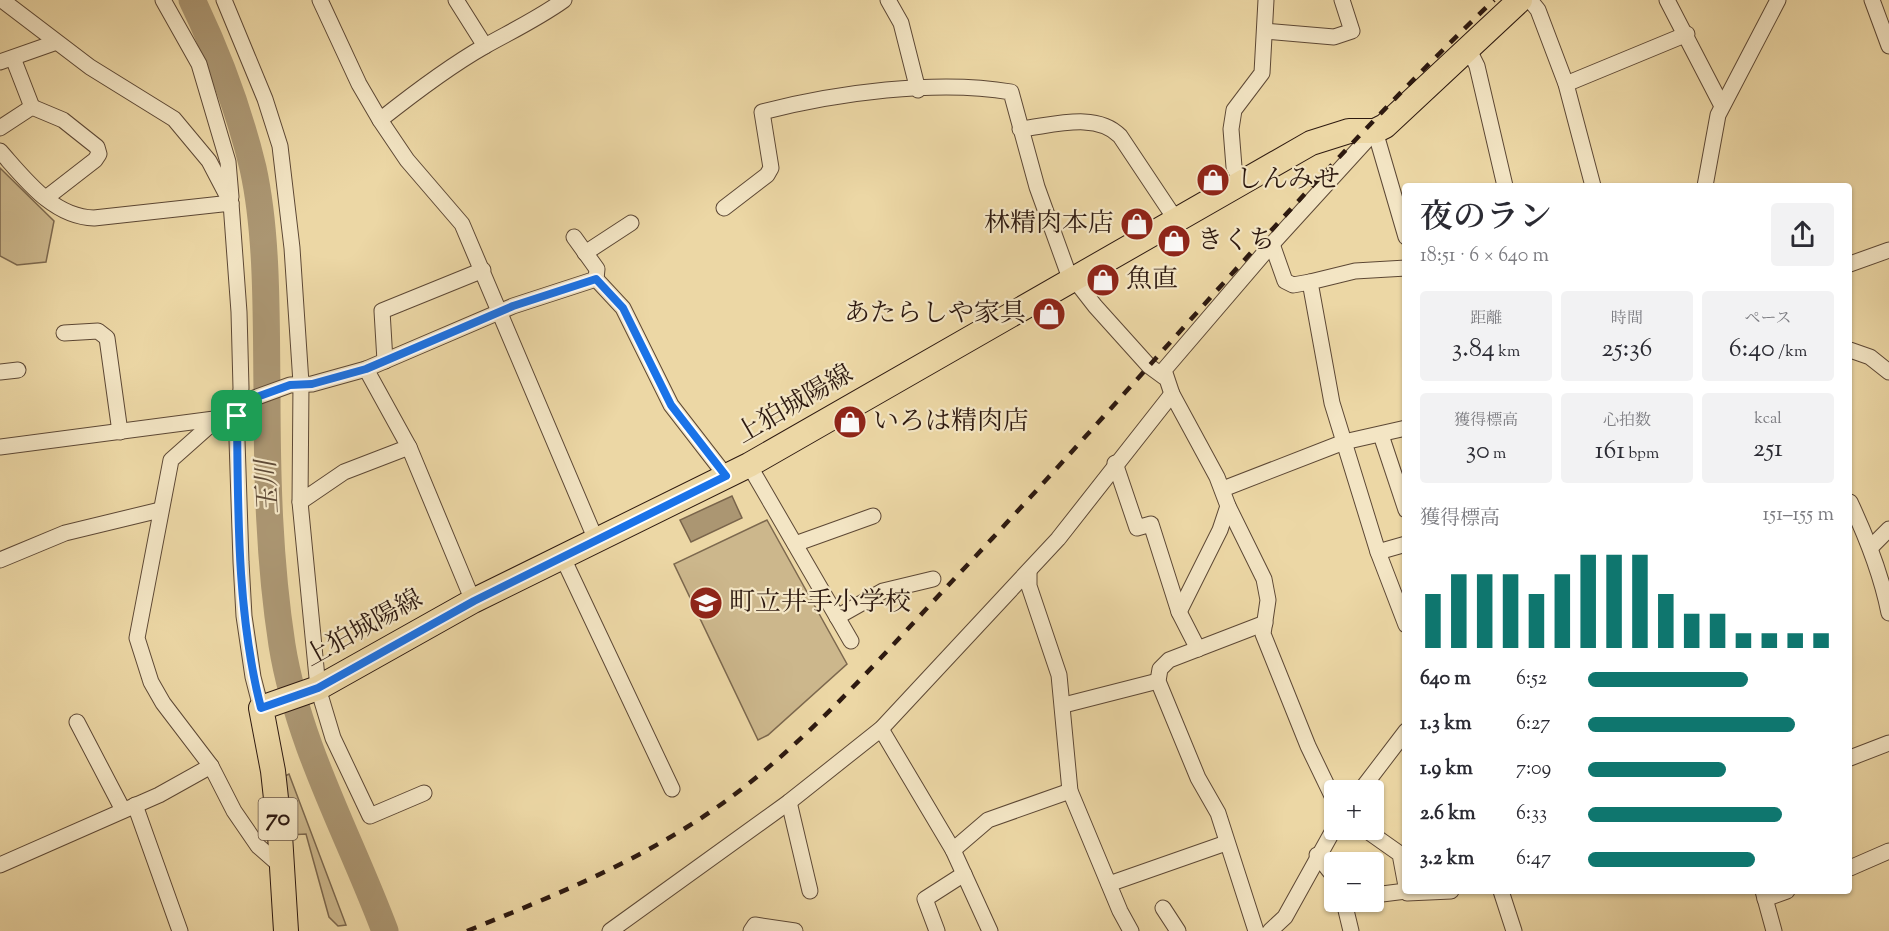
<!DOCTYPE html>
<html lang="ja">
<meta charset="utf-8">
<style>
body{margin:0;font-family:"Sorts Mill Goudy","Noto Serif JP",serif;background:#f2f2f3;color:#2b2b33;height:100vh;display:flex;flex-direction:column;font-size:22px;white-space:nowrap}
*{box-sizing:border-box;margin:0}
p{font-size:20px;color:#7c7c81}
.icon{flex:none;width:33px;height:33px;fill:none;stroke:currentColor;stroke-width:2;stroke-linecap:round;stroke-linejoin:round}
.map{position:relative;flex:1;overflow:hidden}
.drawer{position:absolute;left:1402px;top:183px;width:450px;height:711px;display:flex;flex-direction:column;background:#fff;border-radius:6px;box-shadow:0 2px 4px #0004}
.drawer>*{flex:none}
.buttons{position:absolute;left:1324px;top:780px;display:grid;gap:12px}
.buttons a{display:grid;place-items:center;width:60px;height:60px;border-radius:6px;background:#fff;box-shadow:0 2px 4px #0004;font-size:30px}
.pin{position:absolute;display:grid;place-items:center;width:51px;height:51px;color:#fff;margin:-26px;border-radius:12px;box-shadow:0 3px 9px #0006}
.round{display:grid;place-items:center;flex:none;width:63px;height:63px;border-radius:6px;background:#f2f2f3}
.head{display:flex;align-items:center;justify-content:space-between;height:102px;padding:0 18px}
h1{font-size:33px;font-weight:600;line-height:45px}
.stats{display:grid;grid-template-columns:repeat(3,1fr);gap:9px;height:102px;padding:6px 18px}
.stats div{display:grid;align-content:center;border-radius:6px;background:#f2f2f3;text-align:center}
.stats b{font-size:26px;font-weight:600}
.stats small{font-size:16px;font-weight:400}
.stats p{font-size:16px}
.chart{height:168px;padding:12px 18px}
.chart p{display:flex;justify-content:space-between}
.chart svg{width:100%;height:108px;margin-top:6px;stroke:#0f766e;stroke-width:6}
ul{padding:0 18px;list-style:none;font-size:20px}
li{display:grid;grid-template-columns:96px 72px 1fr;align-items:center;height:45px}
li i{height:15px;border-radius:8px;background:#0f766e}
.map>svg:first-child{display:block}
</style>
<div class="map">
<svg width="1889" height="931" viewBox="0 0 1889 931">
<rect width="100%" height="100%" fill="#ecd7a5"/>
<filter id="stains"><feTurbulence type="fractalNoise" baseFrequency=".00333" numOctaves="4"/><feColorMatrix values="0 0 0 0 .2 0 0 0 0 .09 0 0 0 0 .02 0 0 0 .5 -.17"/></filter>
<radialGradient id="worn" r=".72"><stop offset=".6" stop-color="#630" stop-opacity="0"/><stop offset="1" stop-color="#630" stop-opacity=".3"/></radialGradient>
<g fill="#ccb78c" stroke="#7c684e" stroke-width="1.5">
<polygon points="0,168 54,221 46,262 17,265 0,256"/>
<polygon points="767,520 847,664 768,735 758,740 674,564"/>
<polygon points="289,774 346,925 338,926 329,917 306,834 289,835 283,777"/>
</g>
<polygon fill="#ab9672" stroke="#79644b" stroke-width="1.5" points="732,496 742,518 691,542 680,520"/>
<g fill="none" stroke-linecap="round" stroke-linejoin="round">
<path stroke="#ab9672" stroke-width="27" d="M192,0C218,54 239,110 253,168C268,236 266,320 267,390C267,475 269,561 282,645C298,745 350,837 385,931"/>
<defs>
<g id="street">
<polyline points="2,0 90,67 174,119 209,161 231,203"/>
<polyline points="163,0 199,64 228,162 231,197"/>
<polyline points="224,0 265,99 280,146 292,248 301,383 300,502 344,472 409,447 366,369"/>
<polyline points="320,0 359,84 380,120 407,160 462,224 596,540"/>
<polyline points="456,0 485,46"/>
<polyline points="888,0 901,23 918,90"/>
<polyline points="1530,0 1538,10 1566,84 1593,186"/>
<polyline points="1667,0 1722,106"/>
<polyline points="1872,0 1889,46"/>
<polyline points="1265,31 1334,37 1352,31 1342,0"/>
<polyline points="1468,48 1477,66 1505,186"/>
<polyline points="13,58 32,107"/>
<polyline points="0,62 54,43"/>
<polyline points="1566,84 1687,34"/>
<path d="M380,120C414,93 448,67 485,46C512,31 539,18 564,0"/>
<polyline points="0,128 32,107 63,120 97,147 99,154 95,160 46,198"/>
<path d="M1020,129C1051,126 1096,111 1120,136L1176,220"/>
<polyline points="1375,131 1406,237"/>
<path d="M0,151C25,179 53,217 94,218L231,203L239,312L241,388L237,440L241,562L244,616L253,677L261,708"/>
<polyline points="1242,183 1234,167 1231,129 1234,110 1262,73 1266,0"/>
<polyline points="1705,186 1718,115 1778,0"/>
<path d="M724,208L767,175L771,168L762,112C835,93 937,79 1011,92L1037,187L1067,270L1095,306L1149,366L1164,377"/>
<polyline points="574,237 597,269 596,279"/>
<polyline points="1272,244 1285,281 1293,285 1310,282"/>
<polyline points="585,253 631,223"/>
<polyline points="1850,264 1889,250"/>
<polyline points="1406,268 1355,271 1310,282 1332,403 1378,552 1406,625"/>
<polyline points="64,333 98,331 107,338 120,432"/>
<polyline points="1850,350 1870,357 1889,372"/>
<polyline points="385,361 382,311 483,270"/>
<polyline points="0,372 18,370"/>
<polyline points="216,420 171,460 137,638 151,682 163,703 211,766 234,811 258,846 282,867"/>
<polyline points="1381,435 1406,510"/>
<polyline points="0,447 237,416 246,401 290,385 312,384 366,369 513,306 596,279 623,308 671,405 726,476"/>
<polyline points="409,447 473,601"/>
<polyline points="1115,463 1137,528 1151,524 1179,612 1198,649"/>
<polyline points="749,465 851,641"/>
<polyline points="1223,489 1344,442 1406,428"/>
<polyline points="300,502 318,688 333,738 370,816 424,793"/>
<path d="M1850,502C1867,538 1881,573 1889,613"/>
<polyline points="795,544 873,516"/>
<polyline points="1871,547 1889,529"/>
<polyline points="1378,552 1406,544"/>
<polyline points="562,556 672,789"/>
<polyline points="0,560 65,533 160,510"/>
<polyline points="1029,571 1029,586 1059,675 1070,791 1120,911 1131,931"/>
<polyline points="1179,612 1220,530 1228,506"/>
<polyline points="837,617 883,591 933,579"/>
<polyline points="1064,705 1158,681"/>
<polyline points="77,722 123,810"/>
<polyline points="881,729 953,850 990,931"/>
<polyline points="1850,758 1889,743"/>
<polyline points="1361,790 1406,731"/>
<polyline points="789,802 810,891"/>
<polyline points="1335,802 1308,746 1263,634 1268,600 1264,579 1228,506 1217,477 1172,394 1164,370 1272,244 1375,131"/>
<polyline points="135,805 180,931"/>
<polyline points="1366,830 1400,854 1406,886"/>
<polyline points="953,850 988,820 1070,791"/>
<polyline points="1317,855 1335,878"/>
<polyline points="0,865 159,795 211,766"/>
<polyline points="1850,868 1889,851"/>
<polyline points="1109,884 1226,843"/>
<polyline points="1501,891 1514,931"/>
<polyline points="1763,891 1774,931"/>
<polyline points="1407,893 1451,891"/>
<polyline points="1374,895 1406,891"/>
<polyline points="1765,899 1787,891"/>
<polyline points="1344,902 1351,931"/>
<polyline points="1163,908 1178,931"/>
<polyline points="610,931 789,802 881,729 1058,539 1172,394"/>
<polyline points="751,931 755,925 795,931"/>
<polyline points="937,931 925,899 964,874"/>
<polyline points="1256,931 1218,813 1198,778 1158,681 1160,669 1169,660 1265,623"/>
<polyline points="1270,931 1285,917 1335,827"/>
</g>
<polyline id="primary" points="286,931 280,835 273,771 261,708 318,688 473,601 749,465 1311,143 1349,131 1375,131 1385,126 1520,0"/>
</defs>
<use href="#street" stroke="#5d4835" stroke-width="17"/>
<use href="#primary" stroke="#2d1910" stroke-width="26"/>
<use href="#street" stroke="#f3e5c4" stroke-width="15"/>
<use href="#primary" stroke="#ecd7a5" stroke-width="24"/>
<path stroke="#2d1910" stroke-width="4.5" stroke-dasharray="10 10" stroke-linecap="butt" d="M467,931C546,899 623,868 695,822C794,759 876,662 956,577C1137,386 1304,182 1494,0"/>
</g>
<g fill="none" stroke-linecap="round" stroke-linejoin="round">
<defs>
<path id="route" d="M596,279L623,308L671,405L726,476L474,601L318,688L261,708C237,614 238,513 237,416L246,401L290,385L312,384L366,369L513,306Z"/>
</defs>
<use href="#route" stroke="#fff" stroke-width="12"/>
<use href="#route" stroke="#1a73e8" stroke-width="8"/>
</g>
<defs>
<symbol id="shop-disc" viewBox="-11 -11 22 22"><circle r="9.5" fill="#8f2418" stroke="#f3e5c4"/><path d="M-5-2.5h2.3a2.7 3.5 0 0 1 5.4 0H5L5.5 6h-11ZM-1.5-2.5h3a1.5 2.3 0 0 0-3 0Z" fill="#fff"/></symbol>
<symbol id="school-disc" viewBox="-11 -11 22 22"><circle r="9.5" fill="#8f2418" stroke="#f3e5c4"/><path d="M0-5L7-2L0 1L-7-2ZM-4 1L0 2.5L4 1V4Q0 6-4 4Z" fill="#fff"/></symbol>
</defs>
<g fill-rule="evenodd">
<use href="#shop-disc" x="1194" y="161" width="38" height="38"/>
<use href="#shop-disc" x="1118" y="205" width="38" height="38"/>
<use href="#shop-disc" x="1155" y="222" width="38" height="38"/>
<use href="#shop-disc" x="1084" y="261" width="38" height="38"/>
<use href="#shop-disc" x="1030" y="295" width="38" height="38"/>
<use href="#shop-disc" x="831" y="403" width="38" height="38"/>
<use href="#school-disc" x="687" y="584" width="38" height="38"/>
</g>
<g text-anchor="middle" dominant-baseline="central" stroke-width="4.5" stroke-linejoin="round" paint-order="stroke">
<rect fill="#f3e5c4" stroke="#685646" stroke-width="1.5" x="258.5" y="798" width="39" height="42" rx="4.5"/>
<g font-size="24" font-weight="bold" fill="#2d1910">
<text x="278" y="819">70</text>
</g>
<g font-size="26" fill="#2d1910" stroke="#f3e5c4" text-anchor="start">
<text x="1236" y="180">しんみせ</text>
<text x="1114" y="224" text-anchor="end">林精肉本店</text>
<text x="1197" y="241">きくち</text>
<text x="1126" y="280">魚直</text>
<text x="1026" y="314" text-anchor="end">あたらしや家具</text>
<text x="873" y="422">いろは精肉店</text>
<text x="729" y="603">町立井手小学校</text>
</g>
<g font-size="26" fill="#2d1910" stroke="#f3e5c4">
<text transform="translate(795 405) rotate(-30)">上狛城陽線</text>
<text transform="translate(364 629) rotate(-29)">上狛城陽線</text>
</g>
<g font-size="27" font-style="italic" fill="#5f4b37" stroke="#f3e5c4">
<text transform="translate(269 487) rotate(-93)">玉川</text>
</g>
</g>
<rect width="100%" height="100%" filter="url(#stains)"/>
<rect width="100%" height="100%" fill="url(#worn)"/>
</svg>
<div class="buttons">
<a>+</a>
<a>−</a>
</div>
<div class="pin" style="left:237px;top:416px;background:#1e9e55"><svg class="icon" aria-label="arrive" viewBox="0 0 24 24"><path d="M6 21V4h12l-3 4 3 4H6"/></svg></div>
<section class="drawer">
<div class="head"><div><h1>夜のラン</h1><p>18:51 · 6 × 640 m</p></div><a class="round"><svg class="icon" aria-label="share" viewBox="0 0 24 24"><path d="M12 15V3M7 8l5-5 5 5M5 13v7h14v-7"/></svg></a></div>
<div class="stats">
<div><p>距離</p><b>3.84<small> km</small></b></div>
<div><p>時間</p><b>25:36</b></div>
<div><p>ペース</p><b>6:40<small> /km</small></b></div>
</div>
<div class="stats">
<div><p>獲得標高</p><b>30<small> m</small></b></div>
<div><p>心拍数</p><b>161<small> bpm</small></b></div>
<div><p>kcal</p><b>251</b></div>
</div>
<div class="chart"><p><span>獲得標高</span>151–155 m</p>
<svg viewBox="0 0 160 44" preserveAspectRatio="none"><path d="M5 44V22M15 44V14M25 44V14M35 44V14M45 44V22M55 44V14M65 44V6M75 44V6M85 44V6M95 44V22M105 44V30M115 44V30M125 44V38M135 44V38M145 44V38M155 44V38"/></svg>
</div>
<ul>
<li><b>640 m</b>6:52<i style="width:65%"></i></li>
<li><b>1.3 km</b>6:27<i style="width:84%"></i></li>
<li><b>1.9 km</b>7:09<i style="width:56%"></i></li>
<li><b>2.6 km</b>6:33<i style="width:79%"></i></li>
<li><b>3.2 km</b>6:47<i style="width:68%"></i></li>
</ul>
</section>
</div>
